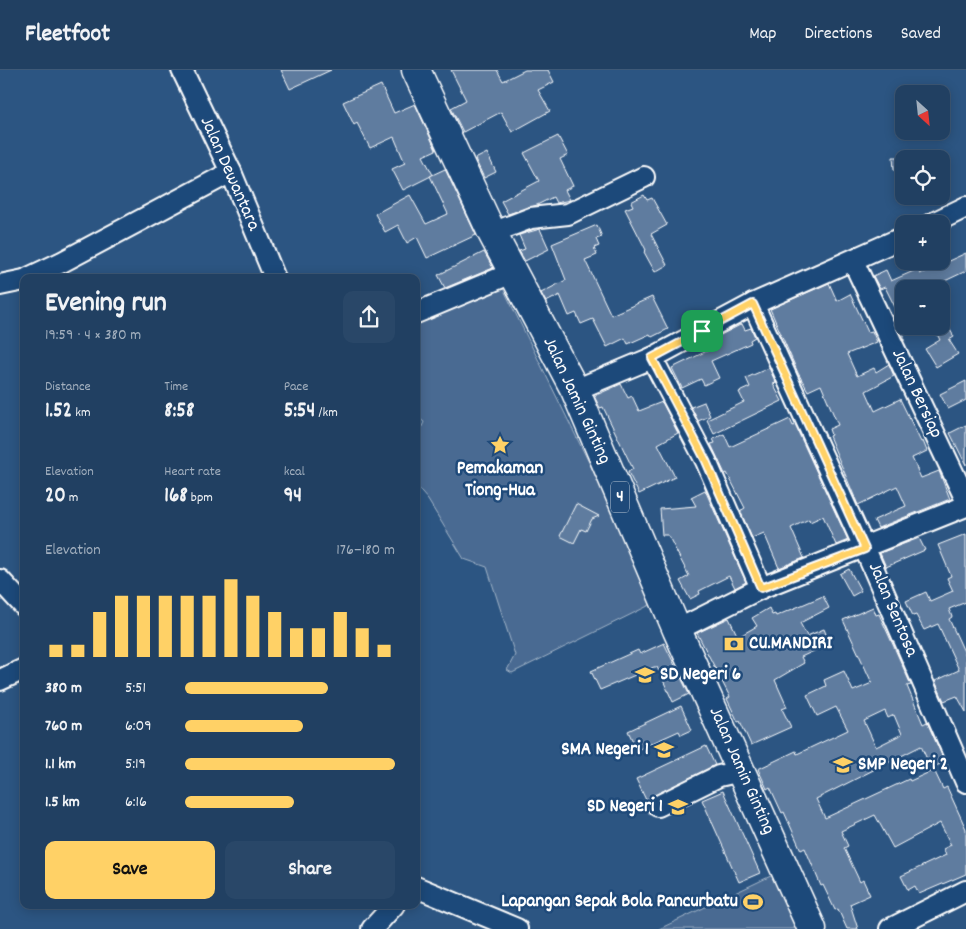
<!DOCTYPE html>
<meta charset="utf-8">
<style>
body{margin:0;font-family:Dekko,sans-serif;background:#294768;color:#f1f3f6;height:100vh;display:flex;flex-direction:column;font-size:19px;white-space:nowrap}
*{box-sizing:border-box;margin:0}
p{font-size:16px;color:#a2afbe}
.icon{flex:none;width:28px;height:28px;fill:none;stroke:currentColor;stroke-width:2;stroke-linecap:round;stroke-linejoin:round}
.map{position:relative;flex:1;overflow:hidden}
.panel{position:absolute;left:20px;top:204px;width:400px;height:635px;display:flex;flex-direction:column;background:#214062;border-radius:10px;box-shadow:0 2px 12px #0003,0 0 0 1px #3e5977}
.panel>*{flex:none}
.needle{width:32px;rotate:153deg}
.controls{position:absolute;left:895px;top:15px;display:grid;gap:10px}
.controls a{display:grid;place-items:center;width:55px;height:55px;border-radius:10px;background:#214062;box-shadow:0 2px 12px #0003,0 0 0 1px #3e5977;font-size:25px}
.pin{position:absolute;display:grid;place-items:center;width:42px;height:42px;color:#fff;margin:-21px;border-radius:10px;box-shadow:0 2px 8px #0006}
.round{display:grid;place-items:center;flex:none;width:52px;height:52px;border-radius:10px;background:#294768}
.overview{display:flex;align-items:center;justify-content:space-between;height:85px;padding:0 25px}
h1{font-size:28px;font-weight:800;line-height:38px}
.metrics{display:grid;grid-template-columns:repeat(3,1fr);gap:8px;height:85px;padding:5px 25px}
.metrics div{display:grid;align-content:center}
.metrics b{font-size:21px;font-weight:800}
.metrics small{font-size:14px;font-weight:400}
.metrics p{font-size:14px}
.chart{height:140px;padding:10px 25px}
.chart p{display:flex;justify-content:space-between}
.chart svg{width:100%;height:90px;margin-top:5px;stroke:#ffd166;stroke-width:6}
.cta{display:flex;gap:10px;margin-top:auto;padding:10px 25px}
.cta a{flex:1;height:58px;border-radius:10px;background:#ffd166;color:#111;font-size:20px;font-weight:800;line-height:58px;text-align:center}
.cta a+a{background:#294768;color:#f1f3f6}
ul{padding:0 25px;list-style:none;font-size:16px}
li{display:grid;grid-template-columns:80px 60px 1fr;align-items:center;height:38px}
li i{height:12px;border-radius:6px;background:#ffd166}
header{display:flex;align-items:center;gap:30px;box-sizing:border-box;height:70px;padding:0 25px;background:#214062;border-bottom:1px solid #3e5977}
header strong{font-size:24px}
nav{display:flex;gap:28px;margin-inline-start:auto;font-size:18px}
.map>svg:first-child{display:block}
</style>
<header>
<strong>Fleetfoot</strong>
<nav><a>Map</a><a>Directions</a><a>Saved</a></nav>
</header>
<div class="map">
<svg width="966" height="859" viewBox="0 0 966 859">
<rect width="100%" height="100%" fill="#2c5582"/>
<filter id="ink" filterUnits="userSpaceOnUse"><feTurbulence type="fractalNoise" baseFrequency=".02" numOctaves="2"/><feDisplacementMap in="SourceGraphic" scale="10" xChannelSelector="R" yChannelSelector="G"/><feConvolveMatrix kernelMatrix="1 2 1 2 8 2 1 2 1" color-interpolation-filters="sRGB"/></filter>
<g filter="url(#ink)">
<g fill="#486b92" stroke="#a4b5c8">
<polygon points="500,212 605,425 654,533 512,603 507,600 515,585 487,497 464,489 428,430 416,416 416,370 424,352 416,346 416,251"/>
<polygon points="775,804 801,859 659,859"/>
</g>
<g fill="#5e7c9f" stroke="#fff" fill-rule="evenodd">
<polygon points="281,0 331,0 290,19"/>
<polygon points="451,0 497,0 503,11 525,0 548,0 554,12 538,20 550,41 512,62 501,42 463,62 451,38 466,30"/>
<polygon points="381,15 394,43 415,34 436,80 423,86 433,105 403,120 392,99 405,93 394,67 370,78 357,53 354,55 343,32"/>
<polygon points="558,66 568,85 560,89 573,116 565,120 570,130 556,133 553,127 537,135 508,144 501,131 539,111 524,83"/>
<polygon points="487,83 496,102 484,108 475,89"/>
<polygon points="893,87 904,87 904,100 894,100"/>
<polygon points="445,99 476,165 427,188 417,167 407,173 398,155 385,162 375,144 410,125 426,154 448,144 430,106"/>
<polygon points="644,125 647,130 652,128 667,155 651,164 667,195 655,202 644,182 646,180 625,139 633,136 631,132"/>
<polygon points="597,155 602,167 596,169 599,176 594,178 597,185 585,190 611,245 652,227 668,259 652,267 650,264 628,274 625,268 607,277 593,249 581,254 576,243 569,246 560,225 546,232 541,223 566,210 552,174"/>
<polygon points="540,159 549,179 525,191 519,181 525,179 519,165"/>
<polygon points="484,182 493,198 445,218 438,205"/>
<polygon points="966,183 966,201 928,219 904,219 904,271 892,246 898,243 885,217 880,219 873,206 886,200 891,211 918,199 920,204"/>
<polygon points="829,213 837,231 850,224 868,262 872,261 877,272 847,284 857,306 874,298 876,302 889,294 894,306 866,321 875,341 900,329 921,372 923,371 927,381 912,388 921,408 939,401 950,429 878,458 874,450 906,436 897,416 858,435 829,366 831,365 829,359 838,355 821,315 808,321 798,303 770,239"/>
<polygon points="742,254 745,260 751,258 755,267 750,270 751,273 711,291 719,308 704,315 701,309 682,318 672,298 713,278 709,271"/>
<polygon points="933,256 948,256 954,267 949,270 958,284 936,297 925,279 940,270"/>
<polygon points="769,298 776,313 773,314 782,331 714,364 707,350 744,332 739,322 750,317 746,308"/>
<polygon points="966,311 966,330 948,339 940,324"/>
<polygon points="621,314 628,328 632,326 639,341 662,332 678,363 658,374 675,407 639,424 628,402 633,399 603,337 600,338 594,326"/>
<polygon points="704,332 710,346 698,351 691,337"/>
<polygon points="790,349 793,356 795,355 848,470 836,475 823,446 810,452 809,449 791,458 804,488 779,498 764,463 752,468 740,441 745,438 727,403 725,404 711,374 715,373 713,369 724,364 730,377"/>
<polygon points="966,355 966,395 950,363"/>
<polygon points="705,420 746,512 735,518 729,506 699,521 700,524 690,529 680,511 689,506 668,465 662,465 660,439 696,436 691,427"/>
<polygon points="576,434 599,446 592,449 586,461 581,459 574,473 560,466"/>
<polygon points="966,464 966,532 949,539 952,547 949,549 966,586 966,642 957,626 944,631 935,611 959,600 938,554 924,560 916,545 913,546 906,531 926,522 930,531 953,521 947,508 951,506 938,475"/>
<polygon points="919,468 925,480 886,497 880,483"/>
<polygon points="849,499 861,521 852,526 840,504"/>
<polygon points="823,526 829,538 800,553 807,566 824,559 828,569 814,575 816,580 801,587 804,593 775,610 787,637 782,639 791,657 751,675 740,651 738,652 727,629 730,627 697,563 729,548 738,567 757,556 752,548 769,538 772,545 775,544 776,546"/>
<path d="M873,537L876,545L879,544L895,579L911,615L907,616L923,654L927,652L945,692L931,698L921,676L816,729L825,748L909,709L910,711L934,700L943,719L947,717L966,759V804L919,824L915,816L908,820L901,806L946,785L943,779L951,775L940,753L893,778L875,745L841,761L848,776L844,778L860,812L863,810L870,825L850,834L858,859H847L838,839L835,840L823,815L821,816L805,778L801,780L784,742L782,743L770,717L767,719L758,699L796,681L797,684L848,660L836,637L817,646L807,625L826,616L824,610L844,601L853,621L872,613L843,550ZM885,641L888,648L894,645L902,664L876,677L864,651Z"/>
<polygon points="664,573 689,624 673,632 657,597 654,597 600,620 591,601 638,580 640,584"/>
<polygon points="681,636 692,660 681,665 679,661 637,680 628,661"/>
<polygon points="706,676 715,695 646,730 636,709"/>
<polygon points="723,721 760,803 739,812 702,730"/>
</g>
<g fill="none" stroke-linecap="round" stroke-linejoin="round">
<defs>
<g id="minor">
<polyline points="182,0 231,102 275,208"/>
<polyline points="931,154 966,137"/>
<polyline points="492,163 531,148 568,144 644,107"/>
<polyline points="853,191 966,430"/>
<polyline points="28,208 62,192 231,102"/>
<polyline points="0,215 24,210"/>
<polyline points="753,234 865,479 966,712"/>
<polyline points="416,243 512,203"/>
<polyline points="652,288 706,391 761,518"/>
<polyline points="575,320 652,288 753,234 904,167"/>
<polyline points="0,510 24,536"/>
<polyline points="677,560 761,518 966,436"/>
<polyline points="0,610 24,599"/>
<polyline points="658,736 719,706 741,701"/>
<polyline points="416,817 517,859"/>
<polyline points="372,859 394,835"/>
<polyline points="890,859 966,821"/>
</g>
<polyline id="highway" points="416,0 492,163 575,320 677,560 812,859"/>
</defs>
<use href="#minor" stroke="#fff" stroke-width="24"/>
<use href="#highway" stroke="#fff" stroke-width="31"/>
<use href="#minor" stroke="#1f4a7a" stroke-width="20"/>
<use href="#highway" stroke="#1f4a7a" stroke-width="28"/>
</g>
</g>
<g fill="none" stroke-linecap="round" stroke-linejoin="round" filter="url(#ink)">
<defs>
<polygon id="route" points="753,234 865,479 761,518 706,391 652,288"/>
</defs>
<use href="#route" stroke="#fff" stroke-width="10"/>
<use href="#route" stroke="#ffd166" stroke-width="6"/>
</g>
<defs>
<symbol id="sight-bare" viewBox="-9 -9 18 18"><path d="M0-6L1.8-2.2L6-1.7L2.9 1.2L3.7 5.4L0 3.3L-3.7 5.4L-2.9 1.2L-6-1.7L-1.8-2.2Z" fill="#ffd166" stroke="#1f4a7a" stroke-width="2.5" paint-order="stroke"/></symbol>
<symbol id="bank-bare" viewBox="-9 -9 18 18"><path d="M-6-4H6V4H-6ZM0-2.3a2.3 2.3 0 1 0 0 4.6a2.3 2.3 0 1 0 0-4.6Z" fill="#ffd166" stroke="#1f4a7a" stroke-width="2.5" paint-order="stroke"/></symbol>
<symbol id="school-bare" viewBox="-9 -9 18 18"><path d="M0-5L7-2L0 1L-7-2ZM-4 1L0 2.5L4 1V4Q0 6-4 4Z" fill="#ffd166" stroke="#1f4a7a" stroke-width="2.5" paint-order="stroke"/></symbol>
<symbol id="stadium-bare" viewBox="-9 -9 18 18"><path d="M0-5a6.5 5 0 1 0 0 10a6.5 5 0 1 0 0-10ZM-3.5-1.8h7v3.6h-7Z" fill="#ffd166" stroke="#1f4a7a" stroke-width="2.5" paint-order="stroke"/></symbol>
</defs>
<g fill-rule="evenodd">
<use href="#sight-bare" x="486" y="361" width="28" height="28"/>
<use href="#bank-bare" x="720" y="560" width="28" height="28"/>
<use href="#school-bare" x="631" y="591" width="28" height="28"/>
<use href="#school-bare" x="650" y="666" width="28" height="28"/>
<use href="#school-bare" x="829" y="681" width="28" height="28"/>
<use href="#school-bare" x="664" y="723" width="28" height="28"/>
<use href="#stadium-bare" x="739" y="818" width="28" height="28"/>
</g>
<g text-anchor="middle" dominant-baseline="central" stroke-width="5" stroke-linejoin="round" paint-order="stroke">
<rect fill="#1f4a7a" stroke="#bcc9d7" stroke-width="1" x="611" y="411.5" width="18" height="31" rx="4"/>
<g font-size="18" font-weight="bold" fill="#fff">
<text x="620" y="427">4</text>
</g>
<g font-size="19" fill="#fff" stroke="#1f4a7a">
<text transform="translate(229 104) rotate(66)">Jalan Dewantara</text>
<text transform="translate(916 324) rotate(65)">Jalan Bersiap</text>
<text transform="translate(576 331) rotate(65)">Jalan Jamin Ginting</text>
<text transform="translate(892 540) rotate(67)">Jalan Sentosa</text>
<text transform="translate(741 701) rotate(66)">Jalan Jamin Ginting</text>
</g>
<g font-size="19" font-weight="bold" fill="#fff" stroke="#1f4a7a" text-anchor="start">
<text x="500" y="399" text-anchor="middle">Pemakaman<tspan x="500" dy="22">Tiong-Hua</tspan></text>
<text x="749" y="574">CU.MANDIRI</text>
<text x="660" y="605">SD Negeri 6</text>
<text x="649" y="680" text-anchor="end">SMA Negeri 1</text>
<text x="858" y="695">SMP Negeri 2</text>
<text x="663" y="737" text-anchor="end">SD Negeri 1</text>
<text x="738" y="832" text-anchor="end">Lapangan Sepak Bola Pancurbatu</text>
</g>
</g>
</svg>
<div class="controls">
<a><svg class="needle" viewBox="-14 -14 28 28"><path d="M0-13l5 13h-10z" fill="#e53935"/><path d="M0 13l5-13h-10z" fill="#a2afbe"/></svg></a>
<a><svg class="icon" aria-label="locate" viewBox="0 0 24 24"><circle cx="12" cy="12" r="6"/><path d="M12 2v4M12 18v4M2 12h4M18 12h4"/></svg></a>
<a>+</a>
<a>−</a>
</div>
<div class="pin" style="left:702px;top:261px;background:#1e9e55"><svg class="icon" aria-label="arrive" viewBox="0 0 24 24"><path d="M6 21V4h12l-3 4 3 4H6"/></svg></div>
<section class="panel">
<div class="overview"><div><h1>Evening run</h1><p>19:59 · 4 × 380 m</p></div><a class="round"><svg class="icon" aria-label="share" viewBox="0 0 24 24"><path d="M12 15V3M7 8l5-5 5 5M5 13v7h14v-7"/></svg></a></div>
<div class="metrics">
<div><p>Distance</p><b>1.52<small> km</small></b></div>
<div><p>Time</p><b>8:58</b></div>
<div><p>Pace</p><b>5:54<small> /km</small></b></div>
</div>
<div class="metrics">
<div><p>Elevation</p><b>20<small> m</small></b></div>
<div><p>Heart rate</p><b>168<small> bpm</small></b></div>
<div><p>kcal</p><b>94</b></div>
</div>
<div class="chart"><p><span>Elevation</span>176–180 m</p>
<svg viewBox="0 0 160 44" preserveAspectRatio="none"><path d="M5 44V38M15 44V38M25 44V22M35 44V14M45 44V14M55 44V14M65 44V14M75 44V14M85 44V6M95 44V14M105 44V22M115 44V30M125 44V30M135 44V22M145 44V30M155 44V38"/></svg>
</div>
<ul>
<li><b>380 m</b>5:51<i style="width:68%"></i></li>
<li><b>760 m</b>6:09<i style="width:56%"></i></li>
<li><b>1.1 km</b>5:19<i style="width:100%"></i></li>
<li><b>1.5 km</b>6:16<i style="width:52%"></i></li>
</ul>
<div class="cta"><a>Save</a><a>Share</a></div>
</section>
</div>
